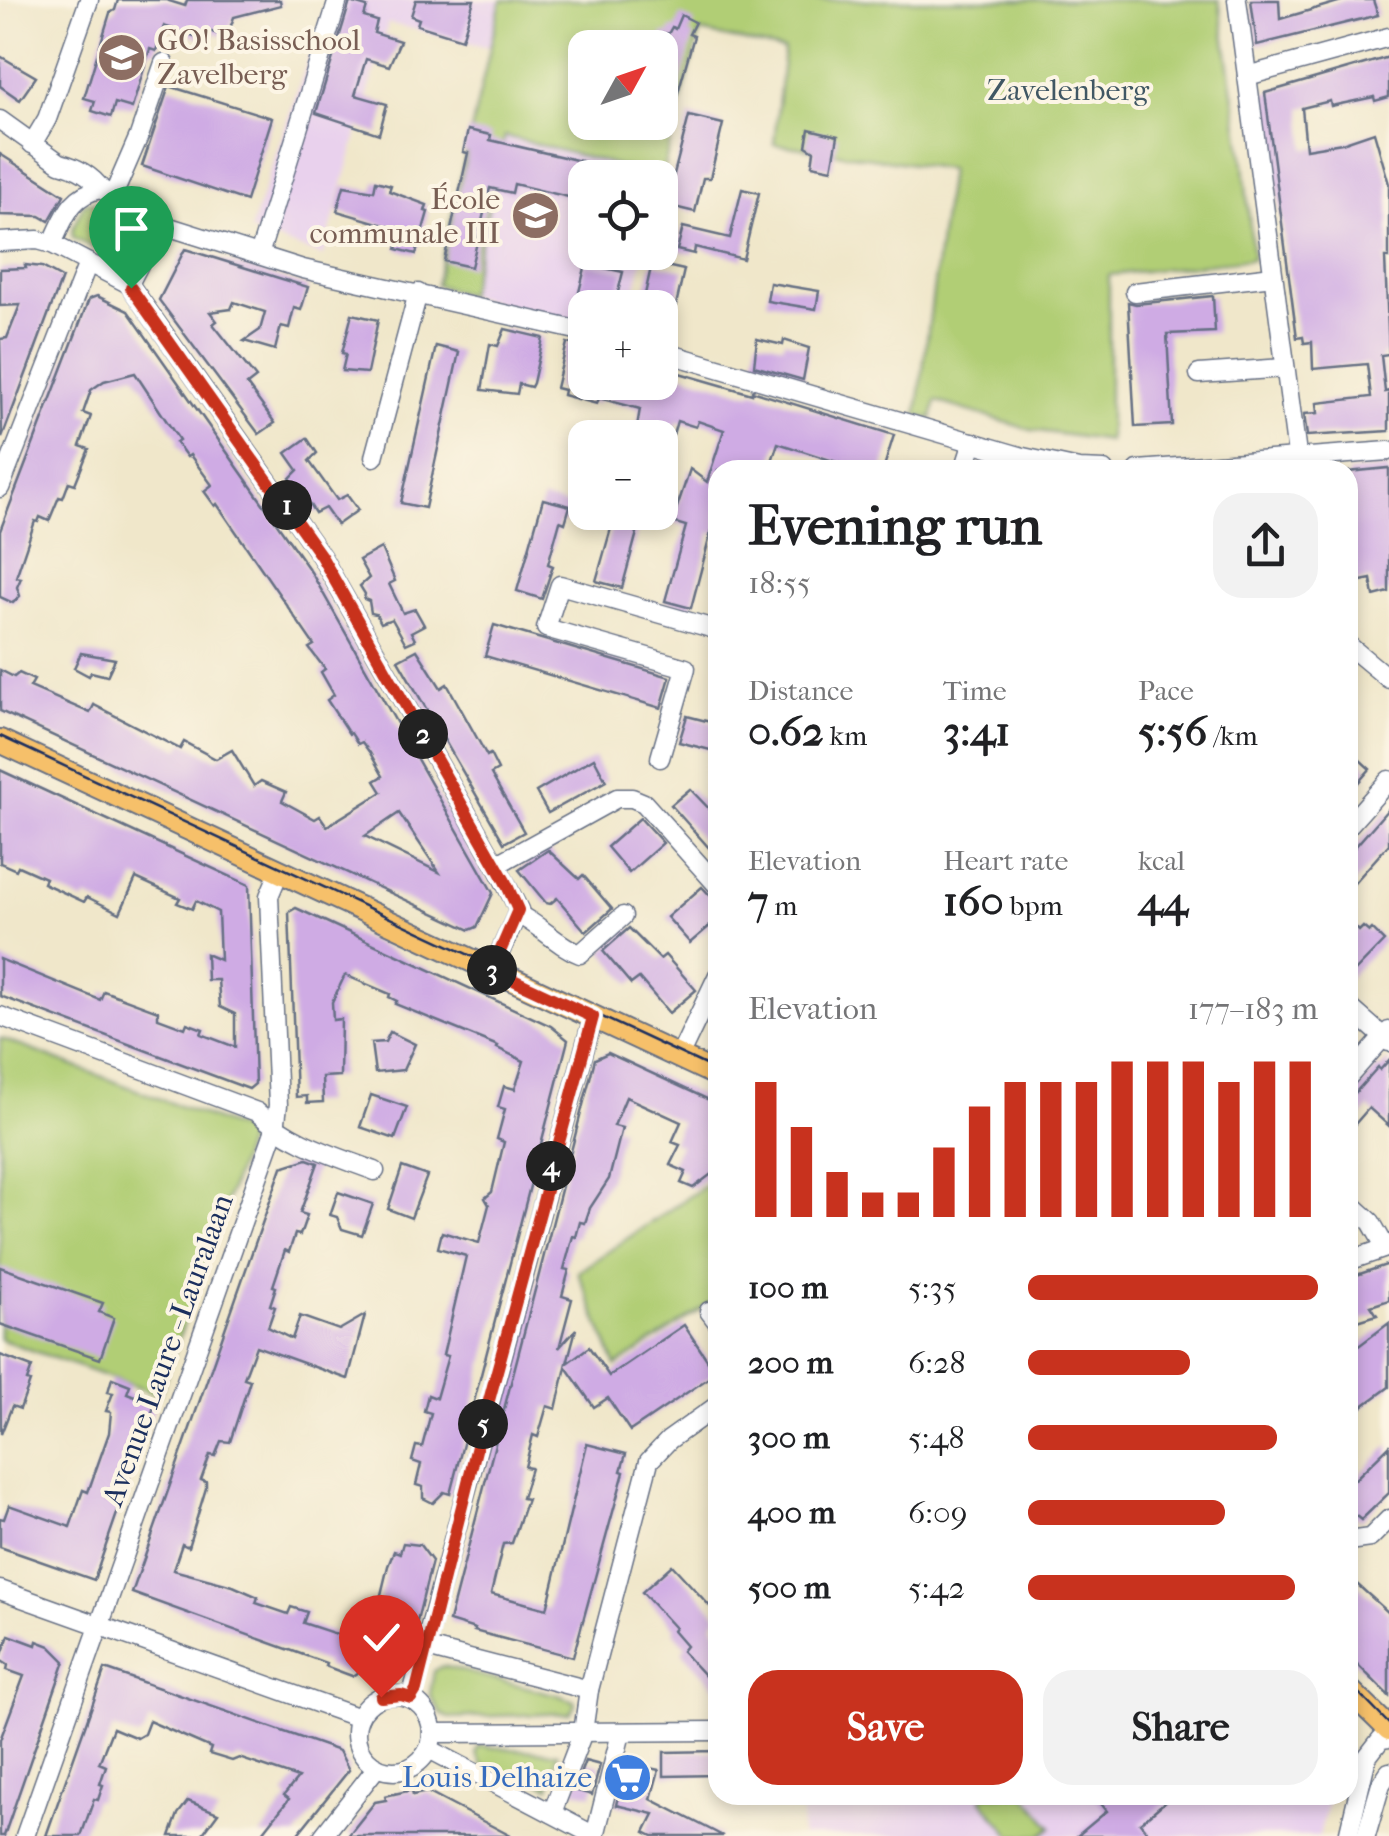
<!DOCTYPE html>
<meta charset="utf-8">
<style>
body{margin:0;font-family:"IM FELL French Canon",serif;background:#f2f2f2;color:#202124;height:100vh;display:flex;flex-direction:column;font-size:38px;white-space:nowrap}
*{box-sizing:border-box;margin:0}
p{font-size:32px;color:#757577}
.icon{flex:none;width:55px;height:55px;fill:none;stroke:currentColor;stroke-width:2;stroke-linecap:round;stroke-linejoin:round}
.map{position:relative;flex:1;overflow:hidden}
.sheet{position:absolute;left:708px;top:460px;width:650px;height:1345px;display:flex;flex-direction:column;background:#fff;border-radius:30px;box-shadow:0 5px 15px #0003}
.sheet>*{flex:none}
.needle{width:65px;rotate:50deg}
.tools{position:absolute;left:568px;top:30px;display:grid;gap:20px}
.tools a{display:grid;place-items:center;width:110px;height:110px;border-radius:20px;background:#fff;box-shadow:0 5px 15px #0003;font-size:50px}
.pin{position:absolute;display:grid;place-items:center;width:85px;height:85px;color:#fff;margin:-102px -42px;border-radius:50% 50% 50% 0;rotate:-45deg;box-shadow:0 0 10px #0007}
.pin .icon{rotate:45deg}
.km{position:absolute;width:50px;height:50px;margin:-25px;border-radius:50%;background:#222;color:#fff;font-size:28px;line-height:50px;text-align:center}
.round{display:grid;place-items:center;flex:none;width:105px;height:105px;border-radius:30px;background:#f2f2f2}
.summary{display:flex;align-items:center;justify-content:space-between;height:170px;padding:0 40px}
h1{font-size:55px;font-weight:700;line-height:75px}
.stats{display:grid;grid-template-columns:repeat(3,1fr);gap:15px;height:170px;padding:10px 40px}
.stats div{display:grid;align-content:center}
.stats b{font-size:42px;font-weight:700}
.stats small{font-size:28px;font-weight:400}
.stats p{font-size:28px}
.chart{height:280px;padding:20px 40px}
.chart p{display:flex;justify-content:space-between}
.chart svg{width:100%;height:180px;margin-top:10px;stroke:#c8321e;stroke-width:6}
.cta{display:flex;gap:20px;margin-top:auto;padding:20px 40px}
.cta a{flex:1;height:115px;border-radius:30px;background:#c8321e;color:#fff;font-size:40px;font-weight:700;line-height:115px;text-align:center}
.cta a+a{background:#f2f2f2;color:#202124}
ul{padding:0 40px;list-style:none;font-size:32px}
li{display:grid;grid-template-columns:160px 120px 1fr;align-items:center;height:75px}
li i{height:25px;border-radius:12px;background:#c8321e}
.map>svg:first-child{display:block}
</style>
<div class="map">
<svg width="1389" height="1836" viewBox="0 0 1389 1836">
<rect width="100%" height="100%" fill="#fcf5e5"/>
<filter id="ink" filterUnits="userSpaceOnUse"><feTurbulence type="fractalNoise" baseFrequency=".01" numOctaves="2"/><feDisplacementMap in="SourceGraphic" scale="20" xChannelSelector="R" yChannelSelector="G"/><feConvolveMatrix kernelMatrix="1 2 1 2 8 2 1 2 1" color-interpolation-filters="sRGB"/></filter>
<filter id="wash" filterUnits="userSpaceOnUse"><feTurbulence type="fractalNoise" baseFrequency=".0048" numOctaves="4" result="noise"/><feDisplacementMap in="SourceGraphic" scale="40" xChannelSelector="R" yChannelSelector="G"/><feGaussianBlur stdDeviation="2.25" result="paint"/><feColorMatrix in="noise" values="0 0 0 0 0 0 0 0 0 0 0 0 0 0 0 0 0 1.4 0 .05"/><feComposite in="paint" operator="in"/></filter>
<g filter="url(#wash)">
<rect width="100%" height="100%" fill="#f0e7ca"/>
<g fill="#e9d1ed">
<polygon points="328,0 501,0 489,47 388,23 323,256 250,231"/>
<polygon points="504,135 661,177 585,178 585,252 644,253 631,307 585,308 585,326 468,295"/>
<polygon points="803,1795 1329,1795 1319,1836 801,1836"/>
</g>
<g fill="#b1ce75" stroke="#667e6a" stroke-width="2.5" fill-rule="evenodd">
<path d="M501,0H1219L1244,164L1253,259L1109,275V441L1031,430L936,401L932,419L917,415L949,169L774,144L784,50L700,32L661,177L505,136L468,295L436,285ZM585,48H660V122H585Z"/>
<polygon points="91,202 139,228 141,234 128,259 122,263 73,238 72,230 84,204"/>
<polygon points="0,1038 250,1133 159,1395 0,1339"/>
<polygon points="713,1180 717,1184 717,1299 616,1366 578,1272"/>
<polygon points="443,1666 558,1695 574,1701 575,1705 570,1713 449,1718 441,1714 430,1694 434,1671"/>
<polygon points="479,1746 558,1753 550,1787 532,1779 529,1783 513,1774 510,1779 482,1765 476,1754"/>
<polygon points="986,1795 1025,1795 1052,1827 1041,1836 1012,1836 981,1799"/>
</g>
<g id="blocks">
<g fill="#cfabe4" fill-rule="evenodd">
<polygon points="118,0 166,0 185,6 187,0 280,0 281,5 234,17 227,37 206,30 203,39 164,26 156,51 150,49 132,108 115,103 111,117 92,111 95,101 84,98 110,13 115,10"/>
<polygon points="416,0 474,0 462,39 417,25 419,19 411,16"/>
<polygon points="1251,0 1279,0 1280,19 1345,0 1373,0 1378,15 1257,45"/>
<polygon points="350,2 367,7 364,17 377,21 374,33 400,41 389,66 366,59 355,95 387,104 379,134 316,113"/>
<polygon points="681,15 695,22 689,34 694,36 673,110 660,106 660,45 663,33 668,34 672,27 675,29"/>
<polygon points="0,56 36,77 20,100 0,86"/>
<polygon points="1389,57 1389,97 1375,101 1374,97 1331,106 1330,101 1302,108 1306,149 1342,143 1374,132 1389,184 1389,258 1385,258 1389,354 1381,355 1385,392 1389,391 1389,431 1307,436 1304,414 1318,413 1317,403 1371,397 1367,364 1313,369 1312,342 1304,343 1303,337 1297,338 1265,93"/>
<polygon points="169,86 272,118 246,201 142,166"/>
<polygon points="689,116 723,124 710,178 703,178 695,212 666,205"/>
<polygon points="809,129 838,136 832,169 812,165 814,151 806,146"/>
<polygon points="468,130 491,135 490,140 628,172 627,178 585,178 585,201 514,184 512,193 490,188 471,267 444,261 468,153 463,152"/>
<polygon points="0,154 64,195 49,221 40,216 0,215"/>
<polygon points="376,181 391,185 389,191 427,205 425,211 428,212 416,254 397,249 402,230 337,211 344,186 374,191"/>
<polygon points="742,189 759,193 743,259 695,247 694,254 677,250 683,227 730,238"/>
<polygon points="185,249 308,287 301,310 294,308 289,328 281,326 275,350 244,341 260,330 265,312 234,302 231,309 210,312 217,321 213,324 256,378 247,385 275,423 259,434 159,300"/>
<polygon points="652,263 684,270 668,340 660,339 660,308 642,308"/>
<polygon points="586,264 623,272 614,308 577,300"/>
<polygon points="25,265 42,267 62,278 2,438 0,339 7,338 20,305 0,306 0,269 26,268"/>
<polygon points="770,283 819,291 816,309 767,301"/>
<path d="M97,296L128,311L311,572L493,893L477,927L470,930L0,711V670L14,677L19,673L34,680L30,687L90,713L94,705L180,749L184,742L216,759L232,750L254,786L261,781L286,792L282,801L315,819L320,816L327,826L382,792L375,781L383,776L370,753L362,742L358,744L351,733L349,734L327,700L334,695L321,672L325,669L309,648L314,645L217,504L215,506L204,491L212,485L190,455L187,457L176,442L179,440L135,373L104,381L91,390L83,413L91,416L80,446L89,449L75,484L69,482L63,498L59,497L49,521L40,517L38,522L35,521L16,577L21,578L17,587L20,596L13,603L0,597V531L89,299ZM399,813L439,872L365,836Z"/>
<polygon points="1213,296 1215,332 1167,334 1172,425 1135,427 1128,302 1136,304"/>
<polygon points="352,314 378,320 367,373 342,371 346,354 342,353"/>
<polygon points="505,329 543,338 533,383 531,387 519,384 517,394 482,390 490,344 498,346"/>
<polygon points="757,339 783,345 784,340 809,348 803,380 754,366"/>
<polygon points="567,343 585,348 585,382 660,382 660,370 668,372 669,370 752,394 752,391 894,435 883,470 861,470 778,443 769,470 718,470 718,534 711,532 691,608 665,601 686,526 672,522 690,469 707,482 724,430 698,421 696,427 677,421 672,438 635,438 640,409 599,398 597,404 563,395 564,390 556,388"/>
<polygon points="436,346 459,352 425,508 401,503"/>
<polygon points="307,438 317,453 309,461 337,500 347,495 358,510 337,525 325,508 315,513 310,505 304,504 305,498 300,497 300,492 295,491 296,486 290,478 298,470 286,453"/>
<polygon points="1389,468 1389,592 1374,596 1371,579 1351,583 1348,568 1348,472"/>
<polygon points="543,499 570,506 565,523 560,521 548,564 553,566 542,599 517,591"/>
<polygon points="614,518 639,525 622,588 596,581"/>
<polygon points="381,548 395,581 389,584 403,613 415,609 424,625 411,632 415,640 406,644 392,619 381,623 376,614 371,613 369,601 364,599 365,594 360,586 369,578 359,560"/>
<polygon points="494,625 670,677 661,708 485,656"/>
<polygon points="417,650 441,688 447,684 487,756 490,754 498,770 491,774 524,832 504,843 398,660"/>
<polygon points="81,653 115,659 107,676 91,672 89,676 74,668"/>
<polygon points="687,716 718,724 718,752 679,742"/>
<polygon points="1348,749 1370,769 1348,794"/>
<polygon points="594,758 606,781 548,813 536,792"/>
<polygon points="0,770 249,885 255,1084 249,1089 0,996 0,959 100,1000 104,991 158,1011 158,1018 185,1028 187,1023 203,1029 201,1034 235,1047 235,1014 220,1007 218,980 207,980 206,954 220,960 218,912 196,901 192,909 177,903 180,898 136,878 120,913 87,897 84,902 43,883 45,878 18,866 16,870 0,863"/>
<polygon points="690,789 718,818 718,858 671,805"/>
<polygon points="1389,808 1389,844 1348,890 1348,855"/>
<polygon points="640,818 663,843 629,873 607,847"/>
<polygon points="548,850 579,879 583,875 612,909 586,932 557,898 550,904 546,903 519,870"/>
<polygon points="702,887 718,904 718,919 690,943 667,917"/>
<polygon points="296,908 551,1026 568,1040 450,1494 444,1492 433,1503 423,1498 423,1487 416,1485 421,1464 412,1461 416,1446 422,1447 431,1413 424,1411 428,1395 436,1398 448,1356 443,1355 466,1256 438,1248 442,1232 479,1243 489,1205 485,1198 492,1192 504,1142 497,1139 505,1109 498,1107 504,1086 515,1089 524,1061 497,1048 498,1046 395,1004 397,1001 389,997 390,994 345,975 332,1002 333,1020 341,1019 340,1076 322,1077 323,1102 307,1103 307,1096 296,1097 289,912"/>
<polygon points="1348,920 1359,931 1363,927 1369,932 1372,929 1384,941 1348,978"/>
<polygon points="629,928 660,959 665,955 696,990 669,1013 639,978 631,984 603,951"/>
<polygon points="390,1032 415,1044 403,1070 375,1073 371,1043 385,1042"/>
<polygon points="608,1053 718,1104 718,1169 693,1188 681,1183 686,1172 670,1165 680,1145 672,1142 681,1122 626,1097 614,1126 622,1128 609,1179 590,1208 585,1223 580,1222 576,1237 573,1236 564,1269 569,1270 562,1296 572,1299 559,1348 576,1329 567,1363 589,1347 609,1376 684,1325 716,1373 630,1431 608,1398 594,1407 566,1367 556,1409 547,1406 538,1437 533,1435 525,1467 531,1468 522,1498 527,1499 512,1543 503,1544 491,1594 547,1609 587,1444 626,1454 621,1471 624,1472 573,1657 474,1631 475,1629 449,1621 595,1059"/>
<polygon points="1389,1060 1389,1126 1369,1108 1348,1132 1348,1101 1378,1067 1380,1070"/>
<polygon points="371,1095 407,1107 395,1139 360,1127"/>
<polygon points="307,1159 318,1163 300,1213 307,1215 300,1235 295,1234 289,1252 285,1250 273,1286 276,1287 270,1305 275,1307 268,1327 292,1339 300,1316 339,1330 365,1315 348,1379 256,1346 244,1378 250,1380 230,1442 221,1441 215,1456 210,1455 201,1480 206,1482 206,1488 188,1547 182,1544 173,1570 233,1586 258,1597 256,1603 288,1614 291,1607 307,1612 303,1623 348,1638 400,1609 379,1603 388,1566 394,1551 400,1553 403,1543 420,1545 432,1561 413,1637 352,1676 325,1666 326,1663 132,1593 282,1167"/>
<polygon points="402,1167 427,1176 411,1218 388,1209"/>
<polygon points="338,1192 373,1204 362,1235 342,1229 337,1217 330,1215"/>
<polygon points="1389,1264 1389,1300 1371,1306 1377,1315 1348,1324 1348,1278"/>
<polygon points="0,1267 103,1303 99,1312 114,1318 100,1359 0,1324"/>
<polygon points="1389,1323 1389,1387 1348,1417 1348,1354"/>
<polygon points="0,1355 32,1367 27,1381 30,1382 20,1409 12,1406 1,1434"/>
<polygon points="112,1378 130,1385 127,1393 155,1404 94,1580 0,1547 0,1518 4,1519 9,1505 70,1527 83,1490 88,1492 109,1433 111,1412 106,1411 113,1393 108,1392"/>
<polygon points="1389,1446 1389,1493 1361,1520 1356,1516 1348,1524 1348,1486"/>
<polygon points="672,1565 718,1615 712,1624 718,1631 718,1690 682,1651 686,1646 673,1631 675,1628 642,1592"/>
<polygon points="1348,1576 1389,1613 1389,1696 1348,1655"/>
<polygon points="9,1635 36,1645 37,1641 50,1646 65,1661 4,1836 0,1836 0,1740 24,1676 7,1670 8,1665 0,1660"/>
<polygon points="105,1669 339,1751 349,1770 296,1836 260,1836 289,1799 284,1795 298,1778 239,1758 232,1761 209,1754 211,1748 149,1721 144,1734 137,1738 113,1728 99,1763 106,1766 100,1784 103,1785 98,1800 94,1799 81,1836 46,1836"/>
<polygon points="718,1751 718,1775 664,1776 664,1752"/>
<polygon points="585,1761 600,1765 592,1795 574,1790"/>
<polygon points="626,1763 659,1770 651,1799 723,1836 653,1836 645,1832 654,1814 616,1805"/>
<polygon points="412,1790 413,1795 427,1792 511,1836 348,1836 375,1802 386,1800 385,1796"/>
<polygon points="1094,1795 1173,1795 1140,1823 1151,1836 1077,1836 1107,1811"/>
<polygon points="188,1801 218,1813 201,1836 170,1836 178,1814"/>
</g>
</g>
</g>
<g filter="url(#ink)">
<use href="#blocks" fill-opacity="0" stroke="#666f84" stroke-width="2.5"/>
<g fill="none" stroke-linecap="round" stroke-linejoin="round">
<defs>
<g id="minor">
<polyline points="1237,0 1299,470"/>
<polyline points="1247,76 1389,37"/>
<path d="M0,120L60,163C76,167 92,176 101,189L160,224L303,269L585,332"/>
<polyline points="32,144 47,119 89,0"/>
<path d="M101,189C70,195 65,217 52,244L129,284L160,224"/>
<polyline points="113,196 139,136 164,63"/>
<polyline points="0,242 38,240 52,244"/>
<polyline points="259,255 338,0"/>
<polyline points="129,284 321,556 496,865 519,910 492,970"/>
<polyline points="1135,292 1273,276"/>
<polyline points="660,351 1023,457 1079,469 1104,470"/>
<polyline points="1199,374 1285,368"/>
<polyline points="374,457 418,293"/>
<polyline points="964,470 973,442"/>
<polyline points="1138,470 1389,451"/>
<polyline points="0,488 88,263"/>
<polyline points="1348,645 1389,679"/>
<polyline points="660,758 686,668 546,628 560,585 718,630"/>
<polyline points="1348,826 1389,780"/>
<polyline points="496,865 617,798 632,798 644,803 718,886"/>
<path d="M517,914C541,925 556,945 580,954L623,916"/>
<polyline points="1348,1006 1389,1042"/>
<path d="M0,1016L257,1112C290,1143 333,1155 375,1171"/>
<polyline points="679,1057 718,975"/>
<polyline points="1348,1077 1389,1031"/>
<polyline points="1348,1201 1371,1222 1386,1248"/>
<polyline points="1348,1261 1389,1247"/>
<polyline points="709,1311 718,1323"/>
<polyline points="1348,1541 1370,1538 1389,1519"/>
<polyline points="0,1590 359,1718"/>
<polyline points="427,1648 589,1690"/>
<circle cx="394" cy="1733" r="38"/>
<polyline points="411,1698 593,1017"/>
<polyline points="432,1733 718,1731"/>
<polyline points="429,1749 595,1836"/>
<polyline points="552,1813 583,1732 589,1690 649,1461 669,1440 718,1405"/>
<polyline points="25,1836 275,1129 278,1105 269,896 280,870"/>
<polyline points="323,1836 377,1767"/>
<polyline points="595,1836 621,1733"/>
<polyline points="1348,1836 1367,1757 1381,1739 1389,1738"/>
<polyline points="1366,1836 1381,1784 1389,1772"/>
</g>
<g id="major">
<polyline points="0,741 718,1075"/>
<polyline points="1348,1689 1389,1729"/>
</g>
</defs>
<use href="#minor" stroke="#666f84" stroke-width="21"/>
<use href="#major" stroke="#666f84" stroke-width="26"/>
<use href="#minor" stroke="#fff" stroke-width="18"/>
<use href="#major" stroke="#f6c06b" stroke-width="22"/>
<g stroke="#1b2f5e" stroke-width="2.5">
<polyline points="0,736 718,1071"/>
<polyline points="1348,1682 1389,1724"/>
</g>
</g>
</g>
<g fill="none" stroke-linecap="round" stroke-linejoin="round" filter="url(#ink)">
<defs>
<polyline id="route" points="131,288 321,556 505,881 518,910 492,970 593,1017 481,1430 416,1690 411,1698 401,1695 381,1697"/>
</defs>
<use href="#route" stroke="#fff" stroke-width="20"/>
<use href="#route" stroke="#c8321e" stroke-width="12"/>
</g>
<defs>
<symbol id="school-disc" viewBox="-11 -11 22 22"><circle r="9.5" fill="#8d6e63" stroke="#fcf5e5"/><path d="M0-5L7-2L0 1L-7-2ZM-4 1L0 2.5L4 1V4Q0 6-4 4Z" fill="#fff"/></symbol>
<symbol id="supermarket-disc" viewBox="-11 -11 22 22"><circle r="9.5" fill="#3f7fe0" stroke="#fcf5e5"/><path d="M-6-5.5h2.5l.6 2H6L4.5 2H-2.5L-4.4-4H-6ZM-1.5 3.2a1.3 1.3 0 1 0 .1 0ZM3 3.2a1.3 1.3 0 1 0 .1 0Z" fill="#fff"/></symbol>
</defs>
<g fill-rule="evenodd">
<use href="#school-disc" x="94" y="30" width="55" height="55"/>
<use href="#school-disc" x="508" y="188" width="55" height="55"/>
<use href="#supermarket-disc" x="600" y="1750" width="55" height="55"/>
</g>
<g text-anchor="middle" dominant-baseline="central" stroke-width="8" stroke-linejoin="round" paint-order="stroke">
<g font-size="30" fill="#785e54" stroke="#fcf5e5" text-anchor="start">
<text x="157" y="40">GO! Basisschool<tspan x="157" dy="34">Zavelberg</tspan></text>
<text x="500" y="199" text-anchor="end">École<tspan x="500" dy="34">communale III</tspan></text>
</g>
<g font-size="30" fill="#405764" stroke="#fcf5e5">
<text x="1068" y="90">Zavelenberg</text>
</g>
<g font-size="30" fill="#1b2f5e" stroke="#fcf5e5">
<text transform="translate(168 1350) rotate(-70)">Avenue Laure - Lauralaan</text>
</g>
<g font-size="30" fill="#366cbe" stroke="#fcf5e5" text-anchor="end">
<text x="592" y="1777">Louis Delhaize</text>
</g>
</g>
</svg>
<div class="tools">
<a><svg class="needle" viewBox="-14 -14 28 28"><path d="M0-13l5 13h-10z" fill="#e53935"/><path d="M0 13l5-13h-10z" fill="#757577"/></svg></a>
<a><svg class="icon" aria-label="locate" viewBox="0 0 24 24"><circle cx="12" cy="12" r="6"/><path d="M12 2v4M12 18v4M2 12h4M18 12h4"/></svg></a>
<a>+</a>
<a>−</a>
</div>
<div class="pin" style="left:131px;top:288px;background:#1e9e55"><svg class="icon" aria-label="arrive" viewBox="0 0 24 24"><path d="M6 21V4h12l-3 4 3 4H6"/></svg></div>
<div class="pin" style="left:381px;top:1697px;background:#d93025"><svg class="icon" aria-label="check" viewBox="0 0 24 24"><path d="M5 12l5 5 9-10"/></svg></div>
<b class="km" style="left:287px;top:505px">1</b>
<b class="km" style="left:423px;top:734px">2</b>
<b class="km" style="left:492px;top:970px">3</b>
<b class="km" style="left:551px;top:1166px">4</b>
<b class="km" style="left:483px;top:1424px">5</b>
<section class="sheet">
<div class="summary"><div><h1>Evening run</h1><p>18:55</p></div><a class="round"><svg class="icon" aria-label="share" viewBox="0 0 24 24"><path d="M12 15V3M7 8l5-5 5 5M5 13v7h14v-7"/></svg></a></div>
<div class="stats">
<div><p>Distance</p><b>0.62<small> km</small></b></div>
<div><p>Time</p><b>3:41</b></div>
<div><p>Pace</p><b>5:56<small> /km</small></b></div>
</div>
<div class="stats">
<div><p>Elevation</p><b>7<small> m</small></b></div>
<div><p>Heart rate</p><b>160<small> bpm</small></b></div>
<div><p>kcal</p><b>44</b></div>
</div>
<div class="chart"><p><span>Elevation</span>177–183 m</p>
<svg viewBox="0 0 160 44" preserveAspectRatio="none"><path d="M5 44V11M15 44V22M25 44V33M35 44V38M45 44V38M55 44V27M65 44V17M75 44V11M85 44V11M95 44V11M105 44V6M115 44V6M125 44V6M135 44V11M145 44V6M155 44V6"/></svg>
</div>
<ul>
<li><b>100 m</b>5:35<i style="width:100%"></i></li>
<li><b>200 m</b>6:28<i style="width:56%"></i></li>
<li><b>300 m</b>5:48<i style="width:86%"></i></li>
<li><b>400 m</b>6:09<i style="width:68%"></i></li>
<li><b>500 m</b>5:42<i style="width:92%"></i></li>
</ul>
<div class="cta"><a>Save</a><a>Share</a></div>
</section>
</div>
